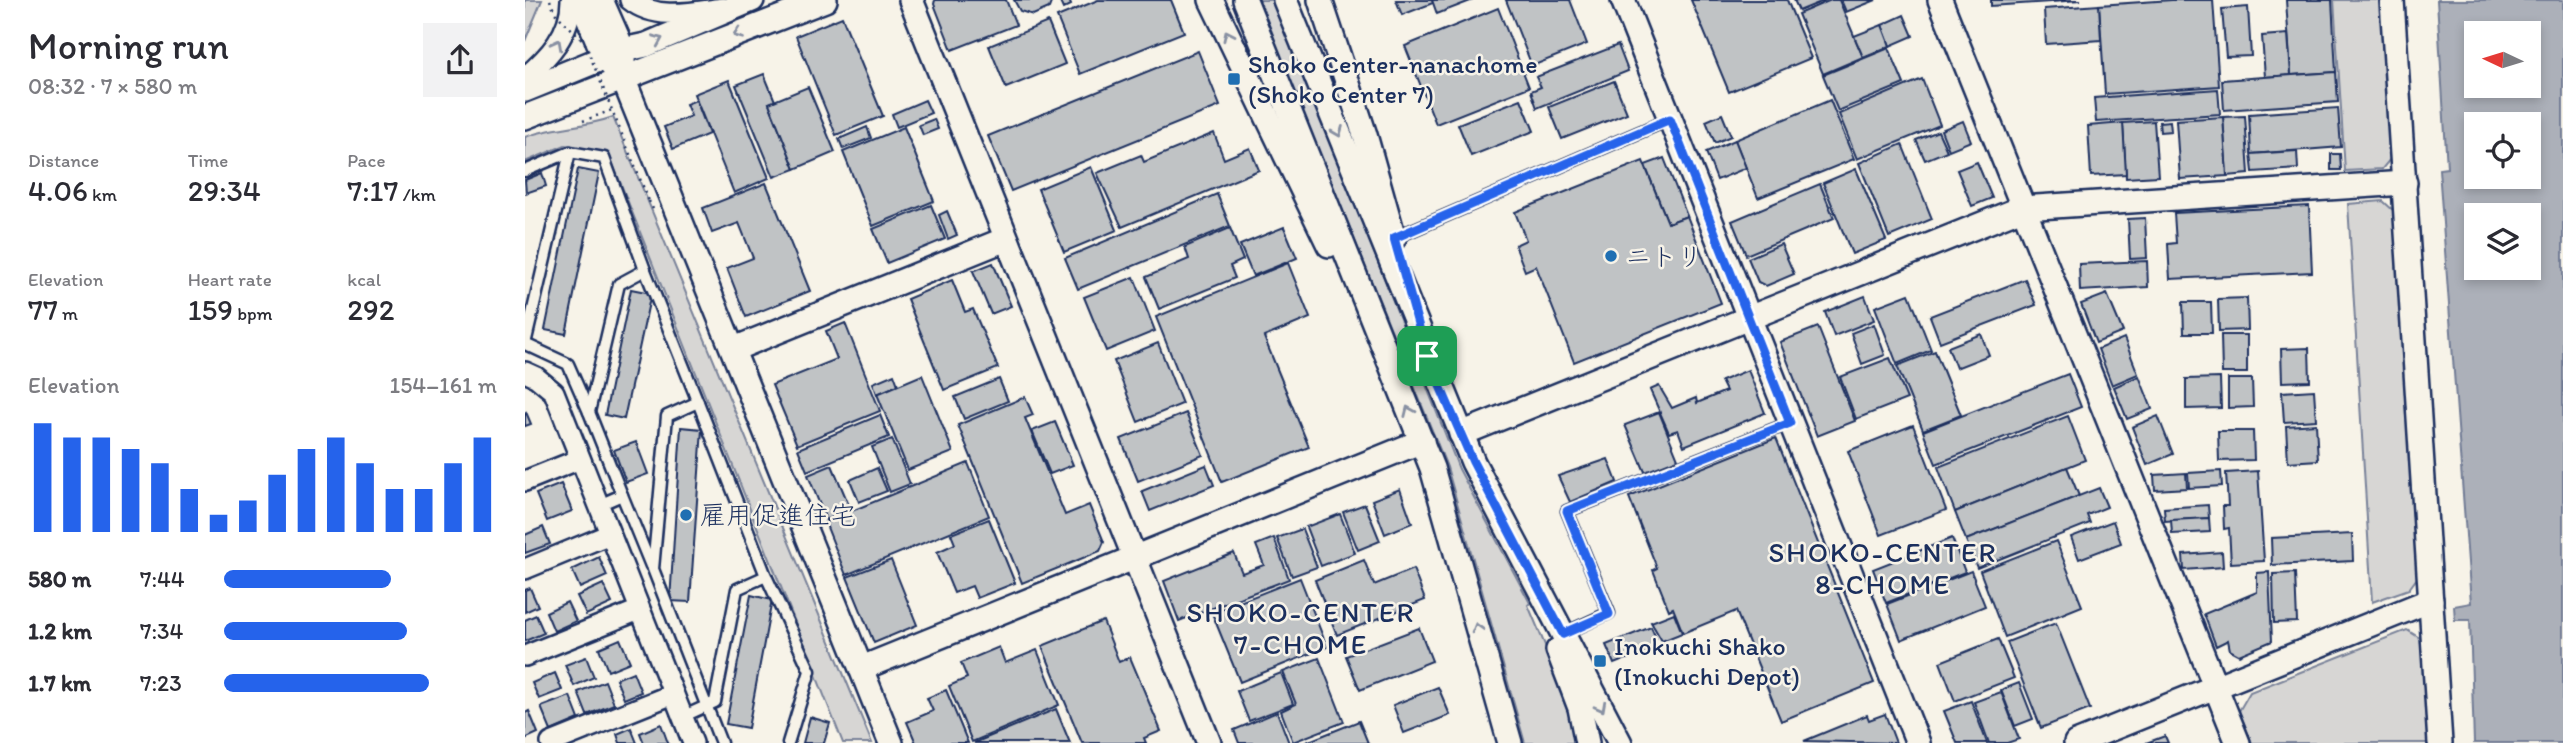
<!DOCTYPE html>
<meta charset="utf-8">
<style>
body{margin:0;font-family:Itim,"Klee One",sans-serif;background:#f2f2f3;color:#2b2b33;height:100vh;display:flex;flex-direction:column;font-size:26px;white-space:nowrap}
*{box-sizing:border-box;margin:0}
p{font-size:23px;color:#7c7c81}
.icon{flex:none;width:38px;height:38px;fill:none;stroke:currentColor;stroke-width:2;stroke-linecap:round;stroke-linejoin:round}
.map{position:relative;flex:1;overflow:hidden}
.panel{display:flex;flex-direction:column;background:#fff;width:525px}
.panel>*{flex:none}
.needle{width:46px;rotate:274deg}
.controls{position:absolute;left:1939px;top:21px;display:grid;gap:14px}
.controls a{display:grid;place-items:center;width:77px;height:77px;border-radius:0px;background:#fff;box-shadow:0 4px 10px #0003;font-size:35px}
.pin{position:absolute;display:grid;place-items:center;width:60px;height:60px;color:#fff;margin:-30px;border-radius:14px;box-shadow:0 4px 10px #0006}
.round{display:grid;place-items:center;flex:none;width:74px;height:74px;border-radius:0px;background:#f2f2f3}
.overview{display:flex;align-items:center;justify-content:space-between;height:119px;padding:0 28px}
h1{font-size:38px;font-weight:600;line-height:52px}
.figures{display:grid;grid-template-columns:repeat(3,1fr);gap:10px;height:119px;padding:7px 28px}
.figures div{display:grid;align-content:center}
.figures b{font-size:30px;font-weight:600}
.figures small{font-size:19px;font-weight:400}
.figures p{font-size:19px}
.chart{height:196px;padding:14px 28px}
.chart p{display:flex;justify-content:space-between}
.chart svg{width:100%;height:126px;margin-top:7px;stroke:#2563eb;stroke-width:6}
ul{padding:0 28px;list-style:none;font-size:23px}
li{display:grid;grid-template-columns:112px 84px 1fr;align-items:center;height:52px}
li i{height:18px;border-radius:9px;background:#2563eb}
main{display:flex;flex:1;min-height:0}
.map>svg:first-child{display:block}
</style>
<main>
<section class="panel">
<div class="overview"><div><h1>Morning run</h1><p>08:32 · 7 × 580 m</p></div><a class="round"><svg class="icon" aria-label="share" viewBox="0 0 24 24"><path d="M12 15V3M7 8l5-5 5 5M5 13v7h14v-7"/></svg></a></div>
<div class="figures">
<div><p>Distance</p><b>4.06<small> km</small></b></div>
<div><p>Time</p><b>29:34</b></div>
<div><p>Pace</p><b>7:17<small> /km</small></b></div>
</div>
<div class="figures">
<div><p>Elevation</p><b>77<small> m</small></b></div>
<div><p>Heart rate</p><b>159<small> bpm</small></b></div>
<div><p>kcal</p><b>292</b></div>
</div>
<div class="chart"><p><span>Elevation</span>154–161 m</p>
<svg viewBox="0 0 160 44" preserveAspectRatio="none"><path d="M5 44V6M15 44V11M25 44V11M35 44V15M45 44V20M55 44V29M65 44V38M75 44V33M85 44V24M95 44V15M105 44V11M115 44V20M125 44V29M135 44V29M145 44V20M155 44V11"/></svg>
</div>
<ul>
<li><b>580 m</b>7:44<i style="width:61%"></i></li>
<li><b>1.2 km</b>7:34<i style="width:67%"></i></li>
<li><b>1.7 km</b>7:23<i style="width:75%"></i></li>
</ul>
</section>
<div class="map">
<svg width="2038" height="743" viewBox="0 0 2038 743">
<rect width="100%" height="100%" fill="#f7f3e8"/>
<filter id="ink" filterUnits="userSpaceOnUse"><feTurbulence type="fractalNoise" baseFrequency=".0143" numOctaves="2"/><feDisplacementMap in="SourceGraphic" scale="14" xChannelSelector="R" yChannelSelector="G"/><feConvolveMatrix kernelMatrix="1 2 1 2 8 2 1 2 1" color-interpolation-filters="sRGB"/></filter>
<g filter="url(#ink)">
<g fill="#d7d6d4" stroke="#798299" stroke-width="2">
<polygon points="0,0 17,0 0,41"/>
<polygon points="732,0 750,0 934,469 1005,603 1003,605 1041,695 1053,743 1000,743 922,467"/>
<polygon points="1809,0 1855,0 1866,158 1857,169 1820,171"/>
<path d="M88,117L347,743H318L84,154L40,145L0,162V137C28,126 58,128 88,117Z"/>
<polygon points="1858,201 1870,212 1892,578 1884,589 1847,602 1823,204"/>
<polygon points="1882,630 1898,640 1904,743 1727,743 1714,711 1725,692"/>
</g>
<path fill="#acb0b9" stroke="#727c95" stroke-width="2" fill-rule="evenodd" d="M1912,0H2038V743H1949L1945,620H1930L1929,606L1946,603L1914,169L1922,168ZM1951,33H2004V86H1951ZM1951,124H2004V177H1951ZM1951,215H2004V268H1951Z"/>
<g fill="#c0c3c5" stroke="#1b2f5e" stroke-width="2">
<polygon points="410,0 481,0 491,25 427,50 409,4"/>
<polygon points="489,0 527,0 524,8 508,15 495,11"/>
<polygon points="534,0 544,0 546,5 538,9"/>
<polygon points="573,0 646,0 659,32 555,74 532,17"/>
<polygon points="871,0 907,0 908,3 877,15"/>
<polygon points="907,0 948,0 912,14"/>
<polygon points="981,0 1045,0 1062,44 1007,66"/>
<polygon points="1166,0 1262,0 1286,58 1204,92"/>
<polygon points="1269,0 1301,0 1274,11"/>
<polygon points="1306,0 1314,0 1338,57 1298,74 1273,14"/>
<polygon points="1316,0 1351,0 1321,12"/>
<polygon points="1466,0 1556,0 1466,6"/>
<polygon points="1647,0 1688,0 1694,86 1580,94 1574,5"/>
<polygon points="1761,0 1807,0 1811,72 1766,75"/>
<polygon points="1574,5 1576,40 1521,44 1519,9"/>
<polygon points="1723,7 1726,56 1701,57 1697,9"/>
<polygon points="973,8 1004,87 911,124 880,46"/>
<polygon points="1379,15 1388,36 1365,46 1357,25"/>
<polygon points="317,17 358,116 311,135 271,36"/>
<polygon points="523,22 540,64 481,88 464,46"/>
<polygon points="1357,25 1365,46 1338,57 1329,36"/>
<polygon points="1763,34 1766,75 1740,77 1737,36"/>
<polygon points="1093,45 1103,71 1012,108 1006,91 1016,87 1011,77"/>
<polygon points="1364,48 1379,84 1313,111 1298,75"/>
<polygon points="673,51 695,106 486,191 463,136"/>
<polygon points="1811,72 1813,102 1699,110 1697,80"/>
<polygon points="239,74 250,101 244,103 270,169 249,177 211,85"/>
<polygon points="1397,79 1415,125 1332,159 1314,114"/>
<polygon points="204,80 244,178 209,193 169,94"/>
<polygon points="1089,81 1102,113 1037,139 1024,107"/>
<polygon points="283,87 310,152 270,169 244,103"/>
<polygon points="1693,89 1695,114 1571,122 1569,98"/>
<polygon points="996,99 1009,131 946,156 933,124"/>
<polygon points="171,100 184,134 148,149 139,127 166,116 161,104"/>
<polygon points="400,100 406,113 372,127 367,114"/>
<polygon points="1305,100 1329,159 1233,198 1210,140"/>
<polygon points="1813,108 1816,147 1726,154 1724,114"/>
<polygon points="1197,114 1206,136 1190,143 1181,121"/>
<polygon points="1720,116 1724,174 1702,176 1698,117"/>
<polygon points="1698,117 1702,176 1655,179 1651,120"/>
<polygon points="409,119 413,129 398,135 394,125"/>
<polygon points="1438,121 1446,141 1424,150 1416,130"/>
<polygon points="1629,121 1633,176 1601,178 1598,123"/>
<polygon points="1645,121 1646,131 1635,132 1634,122"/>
<polygon points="1598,123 1601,174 1566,176 1563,126"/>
<polygon points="342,127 346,138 318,149 314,139"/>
<polygon points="379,127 409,201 348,226 318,152"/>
<polygon points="1413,131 1422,151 1400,160 1391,140"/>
<polygon points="689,133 699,159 725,148 734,170 597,227 572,173 616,155 619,162"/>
<polygon points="1210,140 1221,168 1192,180 1181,152"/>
<polygon points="1377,144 1407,219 1364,237 1334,163"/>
<polygon points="1772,151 1773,169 1728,172 1726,154"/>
<polygon points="1806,154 1815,154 1816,170 1806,170"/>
<polygon points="1139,158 1162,216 1143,223 1120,165"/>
<polygon points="1118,161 1143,223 1162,216 1196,303 1049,362 1011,266 1000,271 990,245 1001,240 990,212"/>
<polygon points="1452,162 1467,198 1447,206 1432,170"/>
<polygon points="566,167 592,230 539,252 513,189"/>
<polygon points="53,169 74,173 41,334 20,330"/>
<polygon points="1331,169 1361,240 1327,254 1298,183"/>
<polygon points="17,173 21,186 1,193 0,180"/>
<polygon points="241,183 285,291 221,317 202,268 228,258 214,223 187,233 178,208"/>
<polygon points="1295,184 1309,218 1221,255 1207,221"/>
<polygon points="692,194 705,226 553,289 540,258"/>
<polygon points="406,205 420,239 362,263 348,229"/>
<polygon points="1784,206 1787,272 1645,279 1643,244 1651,243 1649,213"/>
<polygon points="422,211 432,235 423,239 414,215"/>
<polygon points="1620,218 1622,258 1605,259 1603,219"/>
<polygon points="759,227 772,258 728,276 715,245"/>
<polygon points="705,228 718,260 705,266 710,278 634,309 621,277 664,259 660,247"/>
<polygon points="1256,244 1269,274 1241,286 1233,282 1223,258"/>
<polygon points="1622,261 1623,287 1555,291 1554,264"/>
<polygon points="468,263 486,306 466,314 448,271"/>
<polygon points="763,263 785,318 739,337 784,447 697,482 631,317"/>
<polygon points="609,277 630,331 581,351 559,297"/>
<polygon points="1500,279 1511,305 1415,342 1405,316"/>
<polygon points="427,280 440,312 448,309 473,368 419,390 382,299"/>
<polygon points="106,289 126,293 99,419 80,415"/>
<polygon points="1384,294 1406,350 1372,364 1350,307"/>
<polygon points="1582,294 1598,332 1571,343 1556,304"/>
<polygon points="1340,296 1349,320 1309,336 1300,312"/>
<polygon points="1722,298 1723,330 1694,331 1693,299"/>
<polygon points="1658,302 1686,302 1687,333 1659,333"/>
<polygon points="320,323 355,411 272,445 247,385 312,359 301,331"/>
<polygon points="1349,324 1360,355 1337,364 1326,333"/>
<polygon points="1293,327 1330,421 1292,436 1255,342"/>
<polygon points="1456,334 1464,355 1431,368 1423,347"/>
<polygon points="1696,335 1722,335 1722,373 1697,373"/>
<polygon points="1599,338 1613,374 1587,385 1573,349"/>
<polygon points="633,343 657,404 613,422 589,361"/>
<polygon points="1784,348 1785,381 1757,382 1756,349"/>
<polygon points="1410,351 1436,415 1398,430 1372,366"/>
<polygon points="1365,358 1382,399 1331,419 1315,377"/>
<polygon points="1223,370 1240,413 1159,446 1153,430 1144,433 1125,390 1134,386 1147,408 1171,398 1172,403 1201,391 1196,381"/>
<polygon points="369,374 373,385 352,394 348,383"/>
<polygon points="1543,374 1556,407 1411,464 1398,431"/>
<polygon points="397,375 428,452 383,470 352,394"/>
<polygon points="1614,376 1627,409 1602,419 1589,387"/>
<polygon points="1695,378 1696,408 1661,409 1661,379"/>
<polygon points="474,379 483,401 439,419 430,397"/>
<polygon points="1703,379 1727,379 1728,407 1703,408"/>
<polygon points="1789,390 1791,420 1759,422 1757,392"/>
<polygon points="500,397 508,415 500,418 540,515 564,505 579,542 575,551 497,583 433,425"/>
<polygon points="1,412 6,424 0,426 0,413"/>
<polygon points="1134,412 1153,459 1120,472 1100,425"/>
<polygon points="661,413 678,455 613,481 596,439"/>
<polygon points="355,415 364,437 282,471 273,449"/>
<polygon points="1543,416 1560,460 1430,512 1413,467"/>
<polygon points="1633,416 1648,454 1622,465 1607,427"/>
<polygon points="530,422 548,465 525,474 507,431"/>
<polygon points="1791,424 1793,460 1763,462 1761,426"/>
<polygon points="1388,425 1421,510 1356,535 1323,451"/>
<polygon points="156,427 177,429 165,602 145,601"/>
<polygon points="1693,431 1728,431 1729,460 1694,461"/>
<polygon points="1251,438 1349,683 1256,721 1211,611 1158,633 1148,608 1144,610 1128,570 1132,568 1104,497"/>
<polygon points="367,439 385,484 365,492 347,447"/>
<polygon points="111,442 123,474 101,482 89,450"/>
<polygon points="1083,459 1092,482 1045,502 1033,476"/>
<polygon points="443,463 464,516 321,575 300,522"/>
<polygon points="307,465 326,510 301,520 283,475"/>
<polygon points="681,465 689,485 625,511 617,491"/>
<polygon points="1542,467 1554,496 1441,540 1430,512"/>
<polygon points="352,468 362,491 334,502 325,480"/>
<polygon points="1696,471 1697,486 1664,488 1663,473"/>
<polygon points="1733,471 1739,561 1706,563 1704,528 1699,529 1698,506 1703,506 1701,473"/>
<polygon points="1661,473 1662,488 1630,490 1629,475"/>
<polygon points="36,484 47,511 22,521 11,494"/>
<polygon points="1574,488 1582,507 1562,515 1565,523 1452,568 1441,540"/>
<polygon points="875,489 887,523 860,534 847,500"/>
<polygon points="840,504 855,541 833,550 818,512"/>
<polygon points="1683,505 1684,518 1640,521 1639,508"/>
<polygon points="815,514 830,553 796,566 781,527"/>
<polygon points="1684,518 1685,532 1647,534 1646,520"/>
<polygon points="464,519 490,583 452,598 447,586 429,593 412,552 430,544 426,534"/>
<polygon points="1588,521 1596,543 1554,559 1546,537"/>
<polygon points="18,527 25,544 0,553 0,535"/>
<polygon points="777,529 792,567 767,576 752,538"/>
<polygon points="1827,534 1828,561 1747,565 1746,538"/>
<polygon points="749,538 764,579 654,621 639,581 709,553 717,573 739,565 731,545"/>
<polygon points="1427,538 1440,572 1361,603 1348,569"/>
<polygon points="1531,541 1557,606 1480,637 1455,571"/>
<polygon points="1697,552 1698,567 1659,570 1658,555"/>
<polygon points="74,557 82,576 55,588 47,570"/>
<polygon points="366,560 392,625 349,643 322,577"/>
<polygon points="839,560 849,585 888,569 900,600 812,635 790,580"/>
<polygon points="1446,571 1460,606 1376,640 1362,604"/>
<polygon points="1744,572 1747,641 1714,655 1705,650 1703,640 1691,646 1679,614 1732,592 1732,573"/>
<polygon points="1770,573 1772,622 1749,623 1748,574"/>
<polygon points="775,578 802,647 715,682 687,613"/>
<polygon points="78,584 87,603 61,615 52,596"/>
<polygon points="5,588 13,606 0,612 0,590"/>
<polygon points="226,595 247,600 223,728 201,724"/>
<polygon points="42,602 51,621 29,631 21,612"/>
<polygon points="1149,613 1157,633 1137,641 1126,622"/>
<polygon points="11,615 19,633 0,641 0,620"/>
<polygon points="578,621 594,662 605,657 636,731 619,738 621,743 557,743 517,646"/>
<polygon points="1531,623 1565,709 1516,728 1482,642"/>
<polygon points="1126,627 1131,638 1126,641 1129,648 1089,664 1081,645"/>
<polygon points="894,628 907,661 835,690 821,656"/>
<polygon points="95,639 105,662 83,671 74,648"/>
<polygon points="1473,639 1489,678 1430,701 1415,662"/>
<polygon points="474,647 480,663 512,650 534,705 447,742 424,686 442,678 436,663"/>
<polygon points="61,657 69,677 49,686 40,665"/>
<polygon points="794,658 819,722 768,742 756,711 771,704 758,672"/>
<polygon points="108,672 116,692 99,699 91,679"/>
<polygon points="30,673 37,690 14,699 7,683"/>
<polygon points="756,673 768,704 724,721 712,691"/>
<polygon points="80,681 89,704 62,715 53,692"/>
<polygon points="1494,683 1508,719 1490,726 1476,690"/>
<polygon points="913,687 925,715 879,733 868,705"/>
<polygon points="421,690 443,743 391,743 382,722 408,711 402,698"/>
<polygon points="1476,692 1494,739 1482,743 1464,743 1449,702"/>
<polygon points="45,696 54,719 26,731 16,707"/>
<polygon points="1446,701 1462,743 1432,743 1419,711"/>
<polygon points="531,709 545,743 449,743"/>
<polygon points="4,711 13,733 0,739 0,713"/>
<polygon points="752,712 764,743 714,743 709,730"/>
<polygon points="1360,714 1371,743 1279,741 1342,715 1344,720"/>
<polygon points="285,717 305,723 299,743 278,743"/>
<polygon points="834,721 843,743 779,743"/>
<polygon points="136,724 143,743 119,743 115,733"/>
<polygon points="106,728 112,743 95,743 92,734"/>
<polygon points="1640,736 1643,743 1621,743"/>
</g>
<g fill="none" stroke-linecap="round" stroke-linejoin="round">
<defs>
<g id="service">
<polyline points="0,171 45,152 79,158 120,270 94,284 64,412 97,495 74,505"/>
<polyline points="869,238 1145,119"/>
<polyline points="120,270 173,402 142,416 128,569 196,743"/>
<polyline points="0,344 45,152"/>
<polyline points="0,344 43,364 64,412"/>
<polyline points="173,402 241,576"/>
<polyline points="97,495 126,566"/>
<polyline points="1038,634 1084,613 1042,511 1265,423"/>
<polyline points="157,717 190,702 212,589 241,576 285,671 263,743"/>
</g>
<g id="minor">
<path d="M105,0C131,21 168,12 198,8"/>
<path d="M0,77C24,57 46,33 46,0"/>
<polyline points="0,372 11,377 29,392 168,743"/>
<polyline points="0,481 55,459"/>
<polyline points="0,569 85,534"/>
<polyline points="0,656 114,610"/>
<polyline points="26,743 148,694"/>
</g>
<g id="tertiary">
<polyline points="56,0 80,58 98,78 366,743"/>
<polyline points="76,0 98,50 98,64"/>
<polyline points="386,0 684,743"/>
<polyline points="686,0 804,245"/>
<polyline points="720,0 907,468 985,743"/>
<polyline points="760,0 948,462 1095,743"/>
<polyline points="795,0 840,135 869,238"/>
<polyline points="1098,0 1393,743"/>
<polyline points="1415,0 1713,743"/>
<polyline points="1867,0 1915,743"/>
<polyline points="0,90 98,50 121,45 227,0"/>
<polyline points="0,117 300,0"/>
<polyline points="209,349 481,239"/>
<polyline points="936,434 1497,208 1880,183"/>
<polyline points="1033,650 1055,708 1062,743"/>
<polyline points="337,668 897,441"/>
<polyline points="1551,743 1906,600"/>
</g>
</defs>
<use href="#service" stroke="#1b2f5e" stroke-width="15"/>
<use href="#minor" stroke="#1b2f5e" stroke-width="24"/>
<use href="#tertiary" stroke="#1b2f5e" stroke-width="28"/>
<g stroke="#1b2f5e" stroke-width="2.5" stroke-dasharray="2 5" stroke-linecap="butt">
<polyline points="58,121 87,110"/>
<polyline points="124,201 129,211"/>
</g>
<use href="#service" stroke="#f7f3e8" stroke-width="10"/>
<use href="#minor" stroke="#f7f3e8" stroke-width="19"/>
<use href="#tertiary" stroke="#f7f3e8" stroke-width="23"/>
<polyline stroke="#1b2f5e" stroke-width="2.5" stroke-dasharray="2 5" stroke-linecap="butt" points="25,0 30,13 59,41 124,201"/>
</g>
<defs><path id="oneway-chevron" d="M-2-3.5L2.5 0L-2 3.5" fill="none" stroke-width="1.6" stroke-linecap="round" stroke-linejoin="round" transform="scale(1.75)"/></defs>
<g stroke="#8991a3">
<use href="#oneway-chevron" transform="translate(213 34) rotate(159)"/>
<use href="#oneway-chevron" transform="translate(703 35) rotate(-115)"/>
<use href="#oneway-chevron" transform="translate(133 40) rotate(-23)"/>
<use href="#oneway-chevron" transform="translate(32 44) rotate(-62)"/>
<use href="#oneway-chevron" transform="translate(813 132) rotate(68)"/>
<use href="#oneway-chevron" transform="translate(884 411) rotate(-114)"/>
<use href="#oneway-chevron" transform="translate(952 628) rotate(-106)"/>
<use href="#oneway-chevron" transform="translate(1076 707) rotate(62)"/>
</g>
</g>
<g fill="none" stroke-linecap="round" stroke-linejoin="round" filter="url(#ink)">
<defs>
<polygon id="route" points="1145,119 1265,423 1042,511 1084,614 1038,634 948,462 902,356 869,238"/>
</defs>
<use href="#route" stroke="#fff" stroke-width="14"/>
<use href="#route" stroke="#2563eb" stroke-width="9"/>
</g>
<g fill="#1f6fb2" stroke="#f7f3e8" stroke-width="2.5">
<rect x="702" y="72" width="14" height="14" rx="3.5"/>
<circle cx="1086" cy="256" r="7"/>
<circle cx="161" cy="515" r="7"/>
<rect x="1068" y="654" width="14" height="14" rx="3.5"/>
</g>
<g text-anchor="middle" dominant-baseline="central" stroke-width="5" stroke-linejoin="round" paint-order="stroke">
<g font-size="26" fill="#1b2f5e" stroke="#f7f3e8" text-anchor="start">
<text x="723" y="64">Shoko Center-nanachome<tspan x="723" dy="30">(Shoko Center 7)</tspan></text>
<text x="1100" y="256">ニトリ</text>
<text x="175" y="515">雇用促進住宅</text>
<text x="1089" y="646">Inokuchi Shako<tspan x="1089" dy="30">(Inokuchi Depot)</tspan></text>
</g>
<g font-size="28" letter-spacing="2" fill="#1b2f5e" stroke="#f7f3e8">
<text x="1358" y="552">SHOKO-CENTER<tspan x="1358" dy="32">8-CHOME</tspan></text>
<text x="776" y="612">SHOKO-CENTER<tspan x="776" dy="32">7-CHOME</tspan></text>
</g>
</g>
</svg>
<div class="controls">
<a><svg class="needle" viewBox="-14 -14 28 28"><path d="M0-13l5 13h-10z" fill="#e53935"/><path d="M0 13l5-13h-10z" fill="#7c7c81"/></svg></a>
<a><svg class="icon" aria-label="locate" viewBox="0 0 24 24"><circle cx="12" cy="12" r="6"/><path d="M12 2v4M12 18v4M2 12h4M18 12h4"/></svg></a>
<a><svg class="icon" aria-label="layers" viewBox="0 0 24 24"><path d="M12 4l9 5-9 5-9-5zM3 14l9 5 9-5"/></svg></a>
</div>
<div class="pin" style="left:902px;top:356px;background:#1e9e55"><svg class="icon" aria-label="arrive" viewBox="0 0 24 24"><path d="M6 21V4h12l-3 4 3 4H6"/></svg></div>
</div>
</main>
